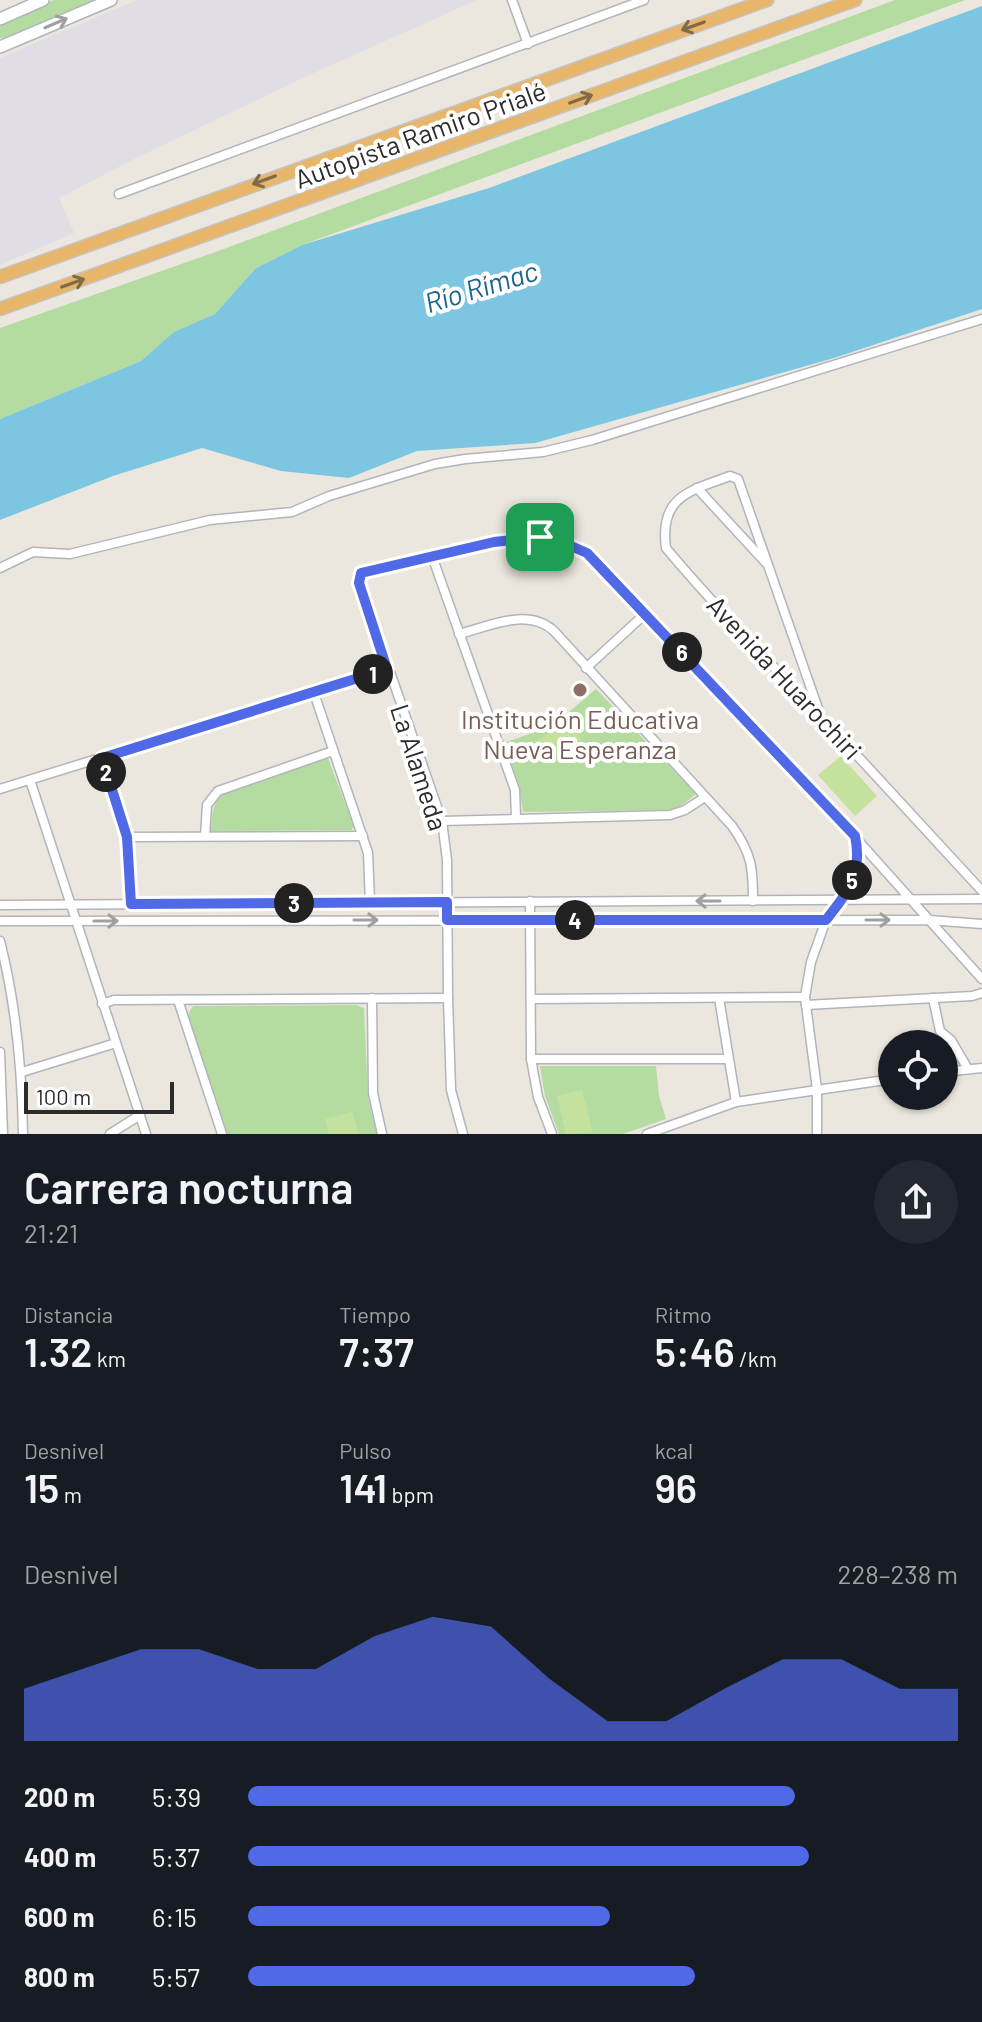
<!DOCTYPE html>
<html lang="es">
<meta charset="utf-8">
<style>
body{margin:0;font-family:Barlow,sans-serif;background:#242831;color:#f1f3f6;height:100vh;display:flex;flex-direction:column;font-size:30px;white-space:nowrap}
*{box-sizing:border-box;margin:0}
p{font-size:26px;color:#9ea1a6}
.icon{flex:none;width:44px;height:44px;fill:none;stroke:currentColor;stroke-width:2;stroke-linecap:round;stroke-linejoin:round}
.map{position:relative;height:1134px;overflow:hidden}
.panel{display:flex;flex-direction:column;background:#171b24;flex:1}
.panel>*{flex:none}
.buttons{position:absolute;left:878px;top:1030px;display:grid;gap:16px}
.buttons a{display:grid;place-items:center;width:80px;height:80px;border-radius:50%;background:#171b24;box-shadow:0 2px 6px #0004;font-size:40px}
.scale{position:absolute;left:24px;bottom:20px;width:150px;box-sizing:border-box;padding-left:8px;border:4px solid #2b2b2b;border-top:0;font-size:22px;line-height:28px;white-space:nowrap;color:#2b2b2b;-webkit-text-stroke:6px #fff;paint-order:stroke}
.pin{position:absolute;display:grid;place-items:center;width:68px;height:68px;color:#fff;margin:-34px;border-radius:16px;box-shadow:0 4px 12px #0006}
.km{position:absolute;width:40px;height:40px;margin:-20px;border-radius:50%;background:#222;color:#fff;font-size:22px;line-height:40px;text-align:center}
.round{display:grid;place-items:center;flex:none;width:84px;height:84px;border-radius:42px;background:#242831}
.headline{display:flex;align-items:center;justify-content:space-between;height:136px;padding:0 24px}
h1{font-size:44px;font-weight:600;line-height:60px}
.metrics{display:grid;grid-template-columns:repeat(3,1fr);gap:12px;height:136px;padding:8px 24px}
.metrics div{display:grid;align-content:center}
.metrics b{font-size:40px;font-weight:600}
.metrics small{font-size:22px;font-weight:400}
.metrics p{font-size:22px}
.chart{height:224px;padding:16px 24px}
.chart p{display:flex;justify-content:space-between}
.chart svg{width:100%;height:144px;margin-top:8px;fill:#4f69e7;opacity:.7}
ul{padding:0 24px;list-style:none;font-size:26px}
li{display:grid;grid-template-columns:128px 96px 1fr;align-items:center;height:60px}
li i{height:20px;border-radius:10px;background:#4f69e7}
.map>svg:first-child{display:block}
</style>
<div class="map">
<svg width="982" height="1134" viewBox="0 0 982 1134">
<rect width="100%" height="100%" fill="#ebe6de"/>
<polygon fill="#e0dee4" points="137,0 477,0 307,76 136,158 59,198 74,233 0,265 0,58"/>
<g fill="#b4dca1">
<polygon points="54,0 102,0 8,39 0,38 0,23"/>
<polygon points="895,0 965,0 302,245 256,268 215,314 175,332 141,361 0,419 0,328 221,250"/>
<polygon points="596,689 696,794 682,805 669,810 523,812 519,785 504,743 552,726"/>
<path d="M328,758L354,827L351,830L211,831C212,813 212,801 228,791Z"/>
<polygon points="357,1005 364,1008 368,1097 377,1134 226,1134 187,1016 193,1006"/>
<polygon points="540,1066 656,1066 659,1096 666,1119 623,1134 559,1134 545,1096"/>
</g>
<g fill="#c4e29d">
<polygon points="571,722 581,741 546,760 535,741"/>
<polygon points="841,756 877,796 855,816 818,775"/>
<polygon points="582,1090 593,1132 566,1134 557,1096"/>
<polygon points="352,1112 359,1134 329,1134 325,1119"/>
</g>
<polygon fill="#7cc6e2" points="982,6 982,309 834,358 535,443 417,451 349,478 281,471 202,448 113,476 0,520 0,419 141,361 174,332 215,314 256,268 302,245 489,188"/>
<g fill="none" stroke-linecap="round" stroke-linejoin="round">
<defs>
<g id="minor">
<polyline points="512,0 528,44"/>
<polyline points="119,194 644,0"/>
<polyline points="697,488 767,564"/>
<polyline points="432,556 515,790 516,818"/>
<polyline points="0,568 33,552 70,554 210,520 292,512 329,496 435,464 465,459 543,452 592,440 982,319"/>
<path d="M459,634C490,626 528,607 554,631L732,826C752,854 753,868 753,901"/>
<polyline points="586,668 645,614"/>
<polyline points="314,693 368,853 370,903"/>
<path d="M821,717L738,479L730,476C690,491 659,496 666,548C714,606 769,661 821,717L829,725L982,891"/>
<polyline points="102,758 127,837 131,904"/>
<polyline points="30,780 146,1134"/>
<polyline points="0,789 387,669"/>
<polyline points="442,821 670,815 685,810 705,797"/>
<polyline points="205,836 207,805 218,791 333,751"/>
<polyline points="127,837 363,836"/>
<polyline points="530,901 531,1059 538,1097 552,1134"/>
<polyline points="0,905 982,899"/>
<polyline points="0,921 929,920 982,924"/>
<path d="M0,941C16,1004 22,1069 23,1134"/>
<polyline points="372,998 373,1093 382,1134"/>
<polyline points="719,998 736,1102"/>
<polyline points="933,998 940,1031 951,1040 968,1069"/>
<polyline points="532,999 805,997"/>
<polyline points="178,1000 222,1134"/>
<polyline points="102,1004 114,1000 448,998"/>
<polyline points="806,1005 972,996 982,993"/>
<polyline points="0,1052 3,1134"/>
<polyline points="531,1059 728,1059"/>
<polyline points="22,1072 116,1043"/>
<polyline points="944,1072 982,1068"/>
<polyline points="110,1134 140,1115"/>
<polyline points="463,1134 451,1090 448,998 447,860 442,821 359,583 361,573 494,542 540,537 564,543 587,553 787,761 982,979"/>
<polyline points="647,1134 736,1102 892,1079"/>
<polyline points="817,1134 817,1089 805,997 811,962 826,920 856,874 859,860 856,840"/>
</g>
<g id="secondary">
<polyline points="0,19 43,0"/>
<polyline points="0,47 111,0"/>
</g>
<g id="trunk">
<polyline points="0,277 767,0"/>
<polyline points="0,309 855,0"/>
</g>
</defs>
<use href="#minor" stroke="#b2b4bd" stroke-width="11"/>
<use href="#secondary" stroke="#b2b4bd" stroke-width="14"/>
<use href="#trunk" stroke="#c4c4c4" stroke-width="15"/>
<use href="#minor" stroke="#fff" stroke-width="8"/>
<use href="#secondary" stroke="#fff" stroke-width="11"/>
<use href="#trunk" stroke="#e8b66a" stroke-width="12"/>
</g>
<defs><path id="oneway-shaft" d="M-6 0H5M1.5-3L5.5 0L1.5 3" fill="none" stroke-width="1.6" stroke-linecap="round" stroke-linejoin="round" transform="scale(2)"/></defs>
<g stroke="#a0a0a0">
<use href="#oneway-shaft" transform="translate(56 23) rotate(-23)"/>
<use href="#oneway-shaft" transform="translate(708 901) rotate(180)"/>
<use href="#oneway-shaft" transform="translate(366 920)"/>
<use href="#oneway-shaft" transform="translate(878 920)"/>
<use href="#oneway-shaft" transform="translate(106 921)"/>
</g>
<g stroke="#806a47">
<use href="#oneway-shaft" transform="translate(693 26) rotate(160)"/>
<use href="#oneway-shaft" transform="translate(581 99) rotate(-20)"/>
<use href="#oneway-shaft" transform="translate(264 180) rotate(160)"/>
<use href="#oneway-shaft" transform="translate(73 283) rotate(-20)"/>
</g>
<g fill="none" stroke-linecap="round" stroke-linejoin="round">
<defs>
<path id="route" d="M540,537L564,543L587,553L855,836C863,873 848,892 826,920H447V902L131,904L127,837L102,758L387,669L359,583L361,573L494,542Z"/>
</defs>
<use href="#route" stroke="#fff" stroke-width="16"/>
<use href="#route" stroke="#4f69e7" stroke-width="10"/>
</g>
<circle fill="#8d6e63" stroke="#fff" stroke-width="3" cx="580" cy="690" r="8"/>
<g text-anchor="middle" dominant-baseline="central" stroke-width="8" stroke-linejoin="round" paint-order="stroke">
<g font-size="26" fill="#2b2b2b" stroke="#fff">
<text transform="translate(420 134) rotate(-20)">Autopista Ramiro Prialé</text>
<text transform="translate(785 677) rotate(47)">Avenida Huarochiri</text>
<text transform="translate(420 767) rotate(72)">La Alameda</text>
</g>
<g font-size="26" fill="#785e54" stroke="#fff">
<text x="580" y="718">Institución Educativa<tspan x="580" dy="30">Nueva Esperanza</tspan></text>
</g>
<g font-size="28" font-style="italic" fill="#1b658e" stroke="#fff">
<text transform="translate(481 286) rotate(-17)">Río Rímac</text>
</g>
</g>
</svg>
<div class="buttons">
<a><svg class="icon" aria-label="locate" viewBox="0 0 24 24"><circle cx="12" cy="12" r="6"/><path d="M12 2v4M12 18v4M2 12h4M18 12h4"/></svg></a>
</div>
<div class="scale">100 m</div>
<div class="pin" style="left:540px;top:537px;background:#1e9e55"><svg class="icon" aria-label="arrive" viewBox="0 0 24 24"><path d="M6 21V4h12l-3 4 3 4H6"/></svg></div>
<b class="km" style="left:373px;top:674px">1</b>
<b class="km" style="left:106px;top:772px">2</b>
<b class="km" style="left:294px;top:903px">3</b>
<b class="km" style="left:575px;top:920px">4</b>
<b class="km" style="left:852px;top:880px">5</b>
<b class="km" style="left:682px;top:652px">6</b>
</div>
<section class="panel">
<div class="headline"><div><h1>Carrera nocturna</h1><p>21:21</p></div><a class="round"><svg class="icon" aria-label="share" viewBox="0 0 24 24"><path d="M12 15V3M7 8l5-5 5 5M5 13v7h14v-7"/></svg></a></div>
<div class="metrics">
<div><p>Distancia</p><b>1.32<small> km</small></b></div>
<div><p>Tiempo</p><b>7:37</b></div>
<div><p>Ritmo</p><b>5:46<small> /km</small></b></div>
</div>
<div class="metrics">
<div><p>Desnivel</p><b>15<small> m</small></b></div>
<div><p>Pulso</p><b>141<small> bpm</small></b></div>
<div><p>kcal</p><b>96</b></div>
</div>
<div class="chart"><p><span>Desnivel</span>228–238 m</p>
<svg viewBox="0 0 160 44" preserveAspectRatio="none"><path d="M0 44V28L10 22L20 16L30 16L40 22L50 22L60 12L70 6L80 9L90 25L100 38L110 38L120 28L130 19L140 19L150 28L160 28V44z"/></svg>
</div>
<ul>
<li><b>200 m</b>5:39<i style="width:77%"></i></li>
<li><b>400 m</b>5:37<i style="width:79%"></i></li>
<li><b>600 m</b>6:15<i style="width:51%"></i></li>
<li><b>800 m</b>5:57<i style="width:63%"></i></li>
</ul>
</section>
